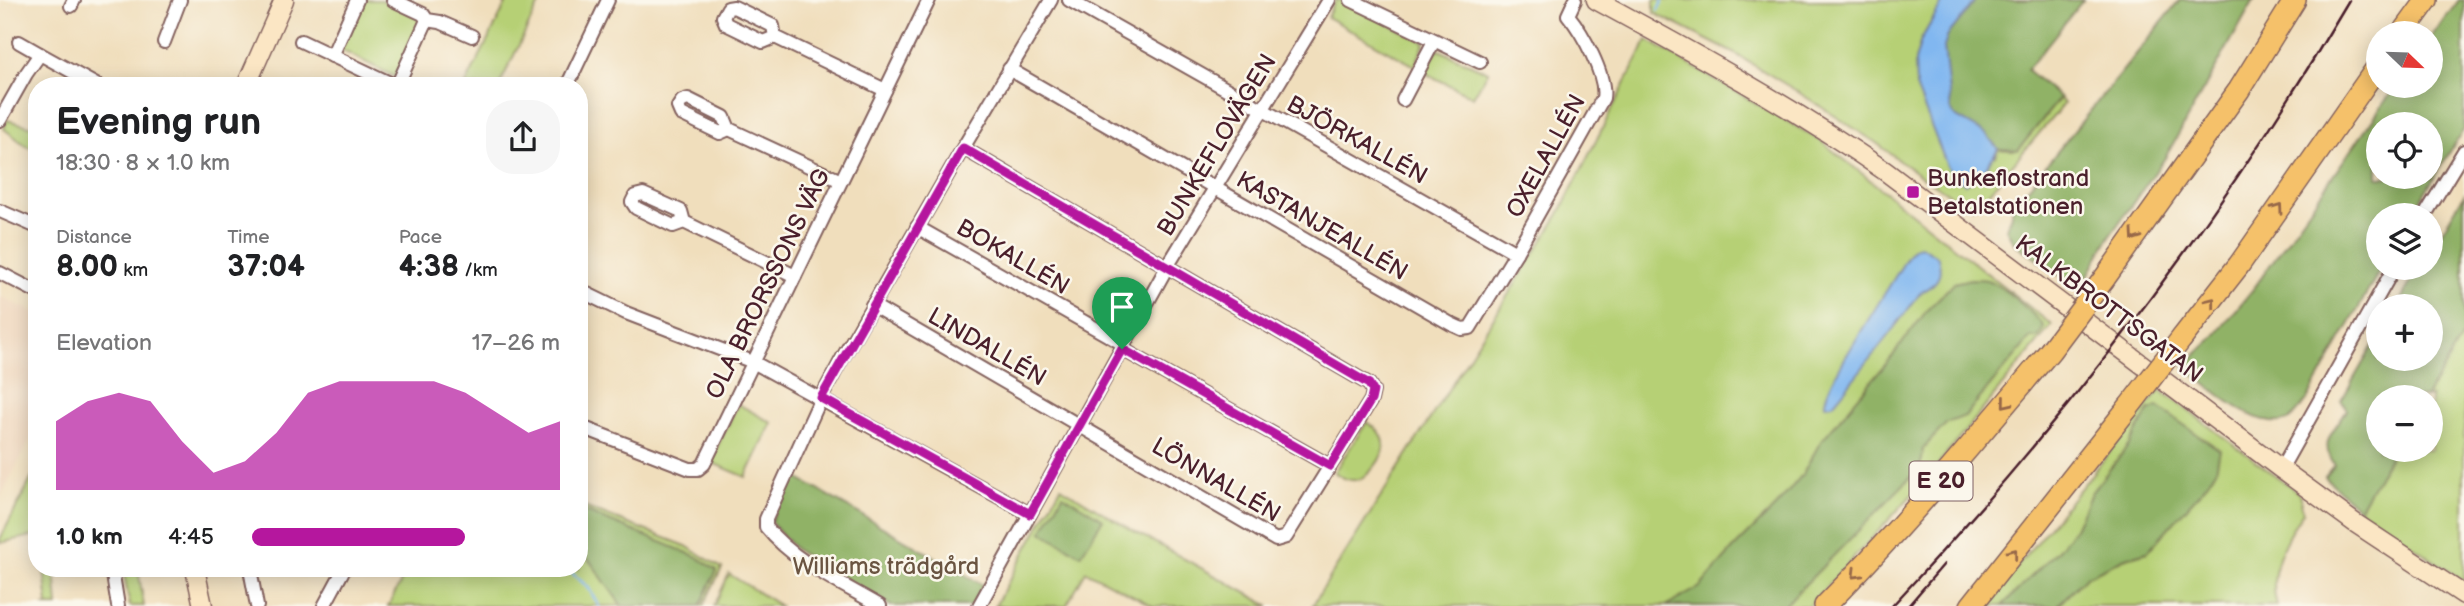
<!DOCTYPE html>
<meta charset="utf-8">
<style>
body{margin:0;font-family:"Balsamiq Sans",sans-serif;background:#f6f6f6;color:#202124;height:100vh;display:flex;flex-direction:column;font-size:26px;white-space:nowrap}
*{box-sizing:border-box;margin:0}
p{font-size:23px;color:#757577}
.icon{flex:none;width:38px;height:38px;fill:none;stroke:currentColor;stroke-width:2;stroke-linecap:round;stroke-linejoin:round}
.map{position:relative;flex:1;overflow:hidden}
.sheet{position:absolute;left:28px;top:77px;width:560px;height:500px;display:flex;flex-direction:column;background:#fff;border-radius:28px;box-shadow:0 4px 18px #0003}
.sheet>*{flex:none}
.needle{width:46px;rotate:113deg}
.buttons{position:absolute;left:2366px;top:21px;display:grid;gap:14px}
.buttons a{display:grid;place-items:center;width:77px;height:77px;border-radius:50%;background:#fff;box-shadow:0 4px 18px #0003;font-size:35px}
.pin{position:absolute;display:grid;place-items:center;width:60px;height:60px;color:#fff;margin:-72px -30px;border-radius:50% 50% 50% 0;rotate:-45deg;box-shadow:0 0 7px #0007}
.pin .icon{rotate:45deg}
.round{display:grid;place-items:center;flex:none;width:74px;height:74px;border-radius:28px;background:#f6f6f6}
.head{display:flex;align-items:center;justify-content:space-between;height:119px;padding:0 28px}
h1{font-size:38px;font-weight:600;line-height:52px}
.metrics{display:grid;grid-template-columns:repeat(3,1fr);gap:10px;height:119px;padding:7px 28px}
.metrics div{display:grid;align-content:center}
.metrics b{font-size:30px;font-weight:600}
.metrics small{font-size:19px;font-weight:400}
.metrics p{font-size:19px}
.chart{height:196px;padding:14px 28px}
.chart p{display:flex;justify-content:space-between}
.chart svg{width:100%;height:126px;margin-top:7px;fill:#b5179e;opacity:.7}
ul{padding:0 28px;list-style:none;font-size:23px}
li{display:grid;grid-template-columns:112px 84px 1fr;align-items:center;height:52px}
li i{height:18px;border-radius:9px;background:#b5179e}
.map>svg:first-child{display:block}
</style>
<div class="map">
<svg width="2464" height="606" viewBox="0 0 2464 606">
<rect width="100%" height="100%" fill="#fbf7ec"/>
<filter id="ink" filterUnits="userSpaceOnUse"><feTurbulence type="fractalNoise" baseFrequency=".0143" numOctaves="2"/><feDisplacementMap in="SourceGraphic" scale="14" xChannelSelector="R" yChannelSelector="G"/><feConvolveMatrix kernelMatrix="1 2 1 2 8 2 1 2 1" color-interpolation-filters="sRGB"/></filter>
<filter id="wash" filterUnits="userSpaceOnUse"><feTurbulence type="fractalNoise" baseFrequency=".00686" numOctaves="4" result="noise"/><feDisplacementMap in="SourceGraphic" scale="28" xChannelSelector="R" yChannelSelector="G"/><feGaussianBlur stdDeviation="1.57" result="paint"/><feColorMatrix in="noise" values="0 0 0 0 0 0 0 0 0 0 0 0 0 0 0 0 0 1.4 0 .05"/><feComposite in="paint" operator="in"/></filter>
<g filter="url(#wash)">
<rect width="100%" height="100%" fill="#f0debc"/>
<polygon fill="#efd6bc" points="0,296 37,314 37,426 0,498"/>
<g fill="#b6d075" stroke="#807850" stroke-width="2">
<polygon points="364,0 382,0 423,20 395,77 339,49"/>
<polygon points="498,0 541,0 499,86 465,86 506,4"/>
<polygon points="1336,0 1340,0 1425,42 1415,66 1327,17"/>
<polygon points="1654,0 1944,0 1921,40 1915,61 1995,156 1998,149 2018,150 2060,98 2064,104 1984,198 1972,208 1923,178 1875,142 1795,90 1735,54 1654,13"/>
<polygon points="1647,40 1821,141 2052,325 1921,485 1809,606 1312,606 1559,214"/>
<polygon points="1437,49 1488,72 1473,97 1425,73"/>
<polygon points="7,120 37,128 37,149 28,147 4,129"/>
<polygon points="2464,333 2464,581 2359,509 2394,450 2431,450 2431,397 2426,397"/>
<path d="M2160,390L2299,493L2303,512C2284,540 2267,573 2277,606H2057L2086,577L2123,559L2147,552L2149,411L2129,445L2091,493L2076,527L2058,550L2002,606H1985Z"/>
<polygon points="738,404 772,423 746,477 710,462"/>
<path d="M1367,422C1374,427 1383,433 1384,443C1385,457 1368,479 1355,480C1347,481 1340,476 1334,472Z"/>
<polygon points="37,468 37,535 0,543 0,539"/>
<polygon points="1061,487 1130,529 1270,606 1153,606 1086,571 1066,606 995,606"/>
<polygon points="579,505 686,546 722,568 703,606 388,606 408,569 579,569"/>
<polygon points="44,569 55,569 58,606 43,606 48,605"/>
<polygon points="123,569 138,569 144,606 130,606"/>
<polygon points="729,574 780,606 714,606"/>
</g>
<g fill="#90b266" stroke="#6d6848" stroke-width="2" fill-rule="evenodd">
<polygon points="1976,0 2083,0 2027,70 2060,98 2018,150 1998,149 1986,134 1955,116 1951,111 1943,47 1948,35"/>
<polygon points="2180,0 2254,0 2165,158 2111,234 2080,290 2014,243 2006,229 2014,205"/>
<path d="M2459,0H2464V129L2411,215H2378V268H2381L2306,402C2301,407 2296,416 2290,419C2261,436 2205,383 2184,366L2214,337L2254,288L2396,86H2431V37ZM2378,124H2431V177H2378Z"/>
<path d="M2464,195V333L2426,397H2378V450H2394L2359,509L2325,477L2335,465C2317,443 2335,430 2347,409L2341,401L2378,337V359H2431V306H2397L2419,268H2431V249Z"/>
<path d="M1970,279C1975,279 1982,279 1987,280C2003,286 2034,313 2044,327L2038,338L2031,337L1965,416L1947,423L1930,441L1923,449L1922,460L1918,470L1784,606H1666L1700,587L1733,549L1779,503L1802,475L1821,441L1891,358L1928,309L1954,283Z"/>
<polygon points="2158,407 2220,450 2216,470 2203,489 2147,552 2123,559 2086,577 2057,606 2002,606 2058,550 2076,527 2091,493 2129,445 2149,411"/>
<polygon points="794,476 983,585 971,606 891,606 796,550 773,525 771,520"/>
<polygon points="1063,495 1103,519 1081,555 1042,532"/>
<polygon points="579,509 695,556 717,570 700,606 622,606 589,560 579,554"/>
</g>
<g fill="#81b7f0" stroke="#666b8e" stroke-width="2">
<polygon points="1944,0 1976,0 1948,35 1944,47 1951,111 1955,116 1986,134 1998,149 1979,178 1965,183 1956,178 1947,166 1916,87 1915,61 1921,40"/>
<path d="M1921,246L1938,257C1940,265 1941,271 1938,278C1934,287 1923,289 1918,296C1891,333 1862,369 1833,404L1825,405C1821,387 1897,277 1910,252L1916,247Z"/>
</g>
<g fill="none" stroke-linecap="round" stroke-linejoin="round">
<g stroke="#81b7f0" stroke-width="2.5">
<polyline points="1658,10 1663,0"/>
<polyline points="567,569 588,587 599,606"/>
</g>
</g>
</g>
<g filter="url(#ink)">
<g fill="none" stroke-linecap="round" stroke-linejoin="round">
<defs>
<g id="street">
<polyline points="393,0 423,14 427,20 440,22 472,36"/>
<polyline points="1069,0 1516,253"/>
<polyline points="1351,0 1480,62"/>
<polyline points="71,6 74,0"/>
<polyline points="775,37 763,42 726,24 723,17 728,8 734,7 773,26 775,37 885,90"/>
<polyline points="301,41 396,86"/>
<polyline points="19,42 40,54"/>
<polyline points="164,42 180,0"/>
<polyline points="332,56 357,0"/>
<path d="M1009,69L1451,324L1462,329L1470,328L1516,253L1603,98C1607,76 1582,32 1568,15L1575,0"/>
<polyline points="397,86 427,20"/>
<polyline points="567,86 608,0"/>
<polyline points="1403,100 1434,41"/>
<polyline points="0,120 26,74 40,54 98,86"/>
<polyline points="729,129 720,133 681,114 678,107 682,101 688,99 724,117 729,129 841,181"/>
<polyline points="0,211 37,227"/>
<polyline points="2425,215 2464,151"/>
<polyline points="684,222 673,226 636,208 632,202 635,196 643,194 681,211 684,222 795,276"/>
<polyline points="917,227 1125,345"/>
<polyline points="0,273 37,292"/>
<polyline points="579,290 626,313 753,362 1030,514"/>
<polyline points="872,305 1276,540 1286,537 1371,400 1373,391 1369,384 963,148"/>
<polyline points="1122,349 1330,466"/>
<polyline points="579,426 690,469 698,469 704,464 929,0"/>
<polyline points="2281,469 2394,268"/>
<polyline points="112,569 118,606"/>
<polyline points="250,569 257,606"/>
<polyline points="324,606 344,569"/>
<path d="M880,606C841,583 795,563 766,527V519L821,398L843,357L963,148L1051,0"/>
<polyline points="979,606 1167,267 1329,0"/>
</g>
<g id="secondary">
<path d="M1596,0C1696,54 1792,107 1885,171L2281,469L2355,523L2464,595"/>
<polyline points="246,86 284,0"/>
<polyline points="195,569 203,606"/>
</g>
<g id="highway">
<polyline points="2403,33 2427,0"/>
<polyline points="2104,279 2239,90 2295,0"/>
<polyline points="2182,338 2239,265 2378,66"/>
<path d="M1825,606C1905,525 1977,438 2050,351"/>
<polyline points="1971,606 2128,408"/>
</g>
</defs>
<use href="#street" stroke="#84625e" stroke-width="16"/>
<use href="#secondary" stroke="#84625e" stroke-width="21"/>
<use href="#highway" stroke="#84625e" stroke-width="24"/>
<use href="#street" stroke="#fff" stroke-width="12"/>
<use href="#secondary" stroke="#fbe6c4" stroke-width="18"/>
<use href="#highway" stroke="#f5c16b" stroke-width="21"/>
<g stroke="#4a1f2b" stroke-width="2.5">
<path d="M1892,606C2065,421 2221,219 2349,0"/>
<polyline points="1908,606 1944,564"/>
</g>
<defs>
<g id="highway-bridge">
<polyline points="2050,351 2104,279"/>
<polyline points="2128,408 2182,338"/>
</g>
</defs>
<use href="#highway-bridge" stroke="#84625e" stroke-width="24" stroke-linecap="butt"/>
<use href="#highway-bridge" stroke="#f5c16b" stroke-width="21"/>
</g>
<defs><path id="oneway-chevron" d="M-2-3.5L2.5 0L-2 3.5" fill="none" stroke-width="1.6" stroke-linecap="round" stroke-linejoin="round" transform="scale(1.75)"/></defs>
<g stroke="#976848">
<use href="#oneway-chevron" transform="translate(2278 208) rotate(-55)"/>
<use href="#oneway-chevron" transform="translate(2135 236) rotate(125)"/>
<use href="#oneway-chevron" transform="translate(2211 302) rotate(-52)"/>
<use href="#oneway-chevron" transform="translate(2006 403) rotate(129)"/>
<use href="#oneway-chevron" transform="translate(2013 553) rotate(-52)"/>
<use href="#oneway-chevron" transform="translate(1856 574) rotate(135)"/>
</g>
</g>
<g fill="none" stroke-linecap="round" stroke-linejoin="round" filter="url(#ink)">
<defs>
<polygon id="route" points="963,148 1369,384 1373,391 1371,400 1330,466 1122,349 1030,514 821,398"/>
</defs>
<use href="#route" stroke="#fff" stroke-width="14"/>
<use href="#route" stroke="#b5179e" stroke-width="9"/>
</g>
<rect fill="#b5179e" stroke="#fbf7ec" stroke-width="2.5" x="1906" y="185" width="14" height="14" rx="3.5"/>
<g text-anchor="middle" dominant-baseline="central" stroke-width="5" stroke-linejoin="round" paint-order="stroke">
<rect fill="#fbf7ec" stroke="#7f6065" stroke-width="2" x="1909.5" y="461.5" width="63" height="39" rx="5"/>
<g font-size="23" font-weight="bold" fill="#4a1f2b">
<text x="1941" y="481">E 20</text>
</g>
<g font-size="24" fill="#4a1f2b" stroke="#fbf7ec">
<text transform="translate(1357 140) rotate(29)">BJÖRKALLÉN</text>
<text transform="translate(1217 145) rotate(-59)">BUNKEFLOVÄGEN</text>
<text transform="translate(1546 156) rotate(-61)">OXELALLÉN</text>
<text transform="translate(1322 226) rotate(30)">KASTANJEALLÉN</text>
<text transform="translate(1013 257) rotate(30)">BOKALLÉN</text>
<text transform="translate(768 284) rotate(-64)">OLA BRORSSONS VÄG</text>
<text transform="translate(2109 309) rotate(37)">KALKBROTTSGATAN</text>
<text transform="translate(987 347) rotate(30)">LINDALLÉN</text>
<text transform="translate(1216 480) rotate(30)">LÖNNALLÉN</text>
</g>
<g font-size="24" fill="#4a1f2b" stroke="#fbf7ec" text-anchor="start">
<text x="1927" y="178">Bunkeflostrand<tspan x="1927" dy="28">Betalstationen</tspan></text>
</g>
<g font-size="24" fill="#6a5441" stroke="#fbf7ec">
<text x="886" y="566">Williams trädgård</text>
</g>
</g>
</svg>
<div class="buttons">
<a><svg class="needle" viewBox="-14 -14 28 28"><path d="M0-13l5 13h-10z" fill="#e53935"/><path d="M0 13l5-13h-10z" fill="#757577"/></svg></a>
<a><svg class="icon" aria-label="locate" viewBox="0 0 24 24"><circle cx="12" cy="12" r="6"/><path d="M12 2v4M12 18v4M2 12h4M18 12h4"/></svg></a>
<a><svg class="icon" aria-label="layers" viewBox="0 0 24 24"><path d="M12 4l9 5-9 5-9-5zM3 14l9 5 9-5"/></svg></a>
<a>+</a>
<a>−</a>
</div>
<div class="pin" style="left:1122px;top:349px;background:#1e9e55"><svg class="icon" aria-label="arrive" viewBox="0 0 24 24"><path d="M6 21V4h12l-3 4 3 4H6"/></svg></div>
<section class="sheet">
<div class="head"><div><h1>Evening run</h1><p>18:30 · 8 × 1.0 km</p></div><a class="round"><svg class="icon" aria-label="share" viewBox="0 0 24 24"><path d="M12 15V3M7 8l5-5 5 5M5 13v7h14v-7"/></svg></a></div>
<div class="metrics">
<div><p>Distance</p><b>8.00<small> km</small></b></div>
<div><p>Time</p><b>37:04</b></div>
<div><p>Pace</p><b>4:38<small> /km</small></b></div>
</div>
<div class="chart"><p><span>Elevation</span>17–26 m</p>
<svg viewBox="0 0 160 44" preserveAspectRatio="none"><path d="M0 44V20L10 13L20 10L30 13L40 27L50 38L60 34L70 24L80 10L90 6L100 6L110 6L120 6L130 10L140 17L150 24L160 20V44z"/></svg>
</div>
<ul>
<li><b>1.0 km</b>4:45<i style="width:69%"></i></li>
</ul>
</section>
</div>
